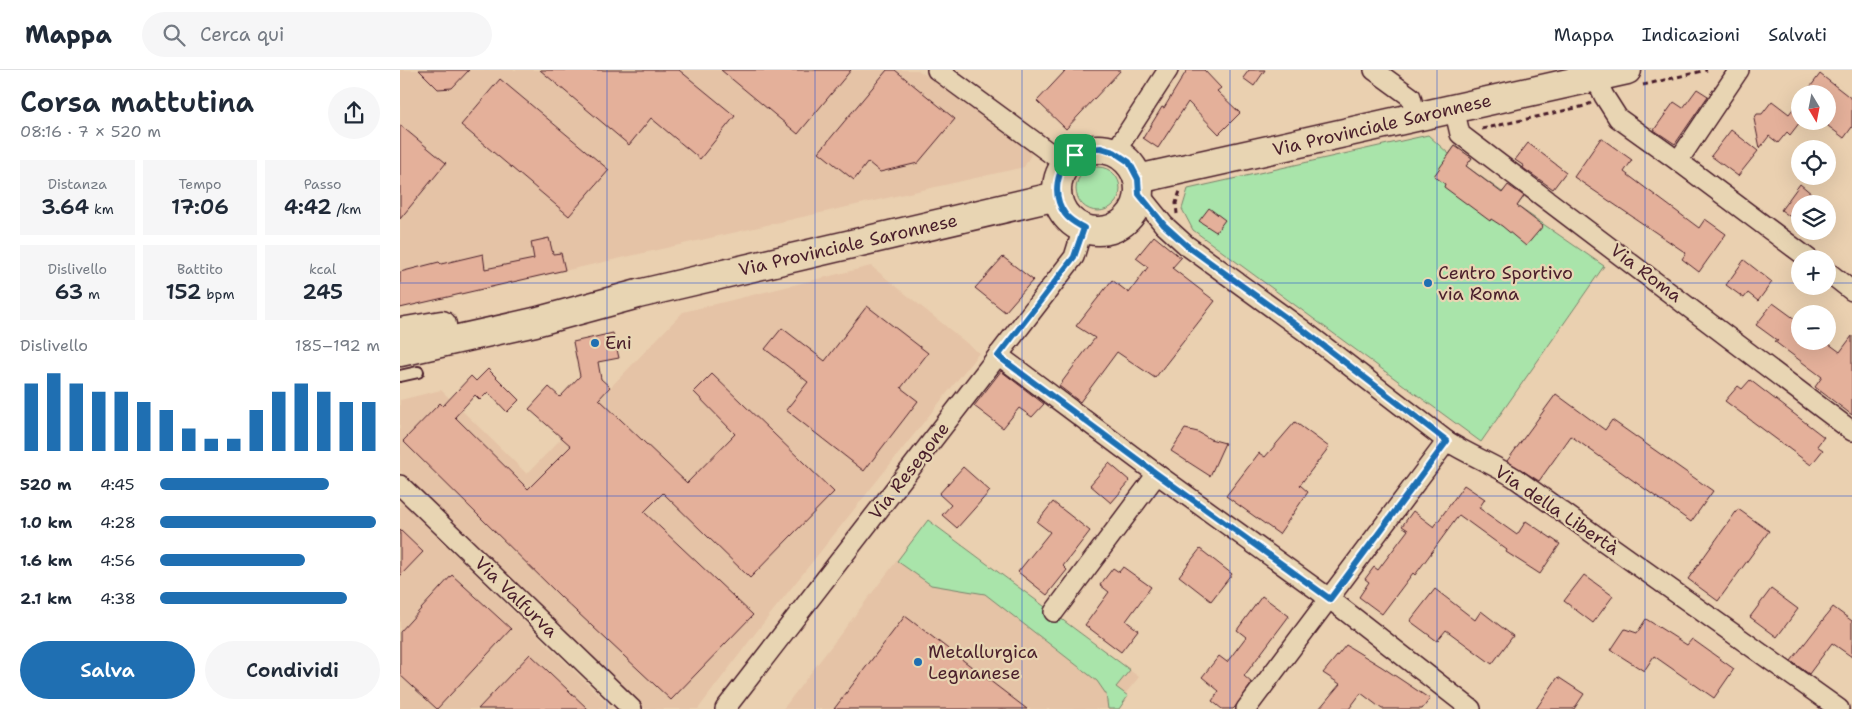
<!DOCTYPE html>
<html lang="it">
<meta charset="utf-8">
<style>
body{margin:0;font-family:"Shantell Sans",sans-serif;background:#f6f6f7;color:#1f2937;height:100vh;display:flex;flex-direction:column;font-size:19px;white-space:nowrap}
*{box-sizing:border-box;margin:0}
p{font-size:16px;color:#747a83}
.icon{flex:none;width:28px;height:28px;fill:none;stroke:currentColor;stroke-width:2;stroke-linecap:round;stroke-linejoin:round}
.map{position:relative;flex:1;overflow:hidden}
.side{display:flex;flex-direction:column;background:#fff;width:400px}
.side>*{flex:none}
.needle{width:32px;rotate:170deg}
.tools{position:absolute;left:1391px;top:15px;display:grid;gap:10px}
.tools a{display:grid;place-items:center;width:45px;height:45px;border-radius:50%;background:#fff;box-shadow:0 5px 20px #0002;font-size:25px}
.pin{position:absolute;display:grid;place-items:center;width:42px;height:42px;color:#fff;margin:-21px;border-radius:10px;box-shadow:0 2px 8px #0006}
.round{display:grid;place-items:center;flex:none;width:52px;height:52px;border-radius:26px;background:#f6f6f7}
.overview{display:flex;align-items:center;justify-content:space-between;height:85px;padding:0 20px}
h1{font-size:28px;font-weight:600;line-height:38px}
.stats{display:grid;grid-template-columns:repeat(3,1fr);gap:8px;height:85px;padding:5px 20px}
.stats div{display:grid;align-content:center;border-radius:0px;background:#f6f6f7;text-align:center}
.stats b{font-size:21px;font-weight:600}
.stats small{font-size:14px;font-weight:400}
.stats p{font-size:14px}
.chart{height:140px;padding:10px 20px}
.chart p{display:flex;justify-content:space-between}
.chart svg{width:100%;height:90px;margin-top:5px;stroke:#1f6fb2;stroke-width:6}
.cta{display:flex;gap:10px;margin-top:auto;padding:10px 20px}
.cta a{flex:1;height:58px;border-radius:30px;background:#1f6fb2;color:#fff;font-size:20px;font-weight:600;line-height:58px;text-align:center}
.cta a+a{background:#f6f6f7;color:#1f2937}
ul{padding:0 20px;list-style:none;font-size:16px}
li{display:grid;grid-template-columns:80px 60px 1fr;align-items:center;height:38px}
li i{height:12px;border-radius:6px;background:#1f6fb2}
header{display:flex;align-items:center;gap:30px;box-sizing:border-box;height:70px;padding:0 25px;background:#fff;border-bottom:1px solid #e0e1e3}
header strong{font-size:24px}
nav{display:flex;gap:28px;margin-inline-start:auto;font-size:18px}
.search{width:350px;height:45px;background:#f6f6f7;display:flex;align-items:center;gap:12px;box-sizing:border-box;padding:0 18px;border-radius:28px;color:#747a83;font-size:19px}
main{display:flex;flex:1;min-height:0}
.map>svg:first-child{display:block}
</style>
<header>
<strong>Mappa</strong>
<div class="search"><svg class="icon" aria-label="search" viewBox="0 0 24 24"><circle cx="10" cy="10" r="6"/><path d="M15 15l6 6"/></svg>Cerca qui</div>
<nav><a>Mappa</a><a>Indicazioni</a><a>Salvati</a></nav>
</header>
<main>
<section class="side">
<div class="overview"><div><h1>Corsa mattutina</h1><p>08:16 · 7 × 520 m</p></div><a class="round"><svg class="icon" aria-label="share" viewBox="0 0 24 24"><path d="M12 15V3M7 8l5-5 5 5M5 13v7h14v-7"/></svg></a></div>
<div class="stats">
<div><p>Distanza</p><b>3.64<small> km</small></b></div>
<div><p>Tempo</p><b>17:06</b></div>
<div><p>Passo</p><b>4:42<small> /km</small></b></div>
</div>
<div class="stats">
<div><p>Dislivello</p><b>63<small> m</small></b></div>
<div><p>Battito</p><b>152<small> bpm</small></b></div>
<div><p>kcal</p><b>245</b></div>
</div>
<div class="chart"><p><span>Dislivello</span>185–192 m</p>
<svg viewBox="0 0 160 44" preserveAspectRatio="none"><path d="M5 44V11M15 44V6M25 44V11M35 44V15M45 44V15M55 44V20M65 44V24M75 44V33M85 44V38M95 44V38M105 44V24M115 44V15M125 44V11M135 44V15M145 44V20M155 44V20"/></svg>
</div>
<ul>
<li><b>520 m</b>4:45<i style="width:77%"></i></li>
<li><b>1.0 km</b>4:28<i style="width:98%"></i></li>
<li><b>1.6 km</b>4:56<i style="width:66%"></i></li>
<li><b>2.1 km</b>4:38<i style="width:85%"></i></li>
</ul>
<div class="cta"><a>Salva</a><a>Condividi</a></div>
</section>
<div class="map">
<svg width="1452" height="639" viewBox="0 0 1452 639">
<rect width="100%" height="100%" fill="#ead0b0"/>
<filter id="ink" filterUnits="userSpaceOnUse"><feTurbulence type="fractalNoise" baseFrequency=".02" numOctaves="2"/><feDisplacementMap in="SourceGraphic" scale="10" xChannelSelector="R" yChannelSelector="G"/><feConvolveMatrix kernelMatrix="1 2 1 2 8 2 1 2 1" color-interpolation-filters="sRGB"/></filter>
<g filter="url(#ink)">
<g fill="#e5c3a6">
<polygon points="0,0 518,0 634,79 624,97 0,238"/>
<polygon points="471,196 579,283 357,561 298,639 245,639 0,401 0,330 41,320 127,404 283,242"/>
<polygon points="0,430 213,639 0,639"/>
<polygon points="528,450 739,607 725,624 728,626 719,639 383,639"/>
</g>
<g fill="#a9e4aa" stroke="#7a826a">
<polygon points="1028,65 1049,84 1055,76 1072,88 1066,96 1102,122 1108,116 1123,128 1117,136 1204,196 1081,372 793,160 782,139 788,119"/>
<circle cx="698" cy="119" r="22"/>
<polygon points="528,450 730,600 716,617 728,626 719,639 708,639 706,624 697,611 585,524 531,515 497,491"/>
</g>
<g fill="#e4b09a" stroke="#4a1f2b">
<polygon points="19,0 69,0 52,18 38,19"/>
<polygon points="140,0 279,0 335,46 300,89 251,48 229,75"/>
<polygon points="321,0 451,0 398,64"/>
<polygon points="487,0 495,0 555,49 518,93 480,102 468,92 454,110 419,82"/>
<polygon points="666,0 721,0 666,59 637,31"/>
<polygon points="787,0 804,0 821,18 817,21 840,43 819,64 788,32 758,78 743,68 762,37 764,38"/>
<polygon points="849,0 865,0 854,16 843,8"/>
<polygon points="1420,4 1452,29 1452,57 1444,68 1428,56 1428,24 1405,24"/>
<polygon points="100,9 209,100 169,146 61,55"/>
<polygon points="1297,19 1308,26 1275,74 1254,60 1274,32 1283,38"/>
<polygon points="1400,30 1400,52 1390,65 1387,62 1378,73 1369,66 1360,78 1354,49 1357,44 1362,44 1372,31 1389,44"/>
<polygon points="0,55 46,93 0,149"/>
<polygon points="1331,60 1358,81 1338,106 1311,86"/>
<polygon points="1201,68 1232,90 1224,102 1299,158 1305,149 1326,164 1299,202 1282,189 1286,183 1174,107"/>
<polygon points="1128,73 1166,102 1153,119 1123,98 1124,96 1115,90"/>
<polygon points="1055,76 1072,88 1066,96 1102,123 1108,115 1124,126 1117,136 1143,156 1126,176 1102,156 1091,149 1090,151 1044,117 1045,114 1034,106"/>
<polygon points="1400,114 1424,134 1400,134 1400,154 1381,140"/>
<polygon points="809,138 825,150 816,162 799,151"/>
<polygon points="754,166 781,188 772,198 815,231 755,308 717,282 680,332 659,316 695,268 676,256 712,210 729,223 748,197 736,188"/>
<polygon points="149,168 153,184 161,183 165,200 0,238 0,202 39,192 41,194 83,184 85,199 134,189 131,172"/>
<polygon points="603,187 633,210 605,242 575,218"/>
<polygon points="1344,190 1372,212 1358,231 1348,223 1344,228 1326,215"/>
<polygon points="1373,233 1399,252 1395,258 1398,261 1400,258 1400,271 1425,271 1440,282 1452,266 1452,345 1415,317 1422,307 1374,271 1378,271 1356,255"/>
<polygon points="467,236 528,283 501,318 518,331 464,401 386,340 408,312 365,279 382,258 425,291"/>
<polygon points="213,263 219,288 198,292 201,309 210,317 199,329 287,413 335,364 294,322 312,304 434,422 350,508 263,423 244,442 353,545 271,630 161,527 3,371 40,333 43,336 71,306 76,311 88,299 119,330 107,342 88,322 80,330 75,325 55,347 128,419 171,376 129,339 149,317 160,327 180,306 173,272"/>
<polygon points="601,301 644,334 632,347 619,338 603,358 574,336"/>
<polygon points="1350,310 1424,367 1417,376 1423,380 1411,395 1325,331 1338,316 1342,319"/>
<polygon points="1156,324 1205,360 1212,350 1313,421 1291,452 1171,366 1139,411 1107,391"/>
<polygon points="895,352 929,377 900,415 908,422 879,464 826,426 859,383 865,387"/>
<polygon points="785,359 798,362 810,369 825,373 810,406 771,381"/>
<polygon points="709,393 730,411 711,433 690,415"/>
<polygon points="563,397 590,421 557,458 542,445 551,435 539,424"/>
<polygon points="1064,415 1085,429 1079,438 1117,465 1126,451 1160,474 1140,504 1106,482 1107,480 1059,445 1015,505 1013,503 982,544 959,527 969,512 965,509 974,497 978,500 1008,460 1002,456 1013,441 1034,457"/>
<polygon points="653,432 690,461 663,496 667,500 647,525 618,502 650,462 637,452"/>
<polygon points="1338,439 1369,461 1318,531 1288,509"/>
<polygon points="0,460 23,482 0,506"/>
<polygon points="800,479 832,504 811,531 779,506"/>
<polygon points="723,497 751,517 726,551 738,560 721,582 685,555 709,522 700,515 713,498 719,502"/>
<polygon points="52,505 111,559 37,639 0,605 0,562"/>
<polygon points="1184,505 1213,526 1193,553 1164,531"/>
<polygon points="1035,519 1075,550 1081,541 1113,566 1092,594 1046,560 1037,571 1010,551"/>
<polygon points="1371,519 1398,539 1377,567 1350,547"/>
<polygon points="862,526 889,546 844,606 852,613 835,637 833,639 822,639 812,631 819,621 802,607 819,586 827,592 846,567 837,560"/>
<polygon points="1433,537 1452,551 1452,587 1432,573 1409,604 1391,591"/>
<polygon points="505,546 627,639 434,639"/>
<polygon points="1246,549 1287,575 1292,569 1334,599 1314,628 1254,586 1244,601 1211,580 1225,559 1237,563"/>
<polygon points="946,575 982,597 1030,629 1022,639 982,639 961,623 949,639 919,639 940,614 923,603"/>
<polygon points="130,584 188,639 78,639"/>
<polygon points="1158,607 1184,624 1174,639 1136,639"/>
</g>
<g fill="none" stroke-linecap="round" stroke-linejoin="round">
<defs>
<polyline id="service" points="0,306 18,302"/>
<g id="minor">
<polyline points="537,0 665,94"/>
<polyline points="974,0 1011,27 1016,47"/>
<polyline points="1195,7 1204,26 1218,48 1278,91 1409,189"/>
<polyline points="1054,38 1060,64 1452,361"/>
<polyline points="715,82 768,0"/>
<polyline points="1278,91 1339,0"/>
<path d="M739,124L764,155L786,175L903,260L1047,371C1069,385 1093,394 1115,408L1439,639"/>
<polyline points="1428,202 1452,221"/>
<polyline points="598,285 757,404 930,529 1071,639"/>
<polyline points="0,415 232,639"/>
<polyline points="654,542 757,404"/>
<polyline points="325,639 674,187 683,158"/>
<polyline points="846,639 1047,371"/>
</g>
<g id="primary">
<circle cx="698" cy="120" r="41"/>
<polyline points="738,109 1227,0"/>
<polyline points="0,262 42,255"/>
<polyline points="0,282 135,252 238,224 657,126"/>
</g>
</defs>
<use href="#service" stroke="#4a1f2b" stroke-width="14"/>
<use href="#minor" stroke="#4a1f2b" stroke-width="22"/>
<use href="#primary" stroke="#4a1f2b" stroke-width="31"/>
<g stroke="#4a1f2b" stroke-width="3" stroke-dasharray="5 4" stroke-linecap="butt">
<polyline points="1243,15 1307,0"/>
<polyline points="1082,59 1185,36 1191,33"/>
<polyline points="777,144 776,133 780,121"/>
</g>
<use href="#service" stroke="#e8d5b3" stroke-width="10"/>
<use href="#minor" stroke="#e8d5b3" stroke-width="19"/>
<use href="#primary" stroke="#e8d5b3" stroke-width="28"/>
</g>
</g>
<g fill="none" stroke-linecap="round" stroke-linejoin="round" filter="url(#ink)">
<defs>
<path id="route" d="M701,78L714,82L729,92L738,109L739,124L764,155L786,175L903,260L1047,371L930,529L757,404L598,286L674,187L684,158C677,154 670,151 665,144C652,126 655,98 675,85C683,80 692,79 701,78Z"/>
</defs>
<use href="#route" stroke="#fff" stroke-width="10"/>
<use href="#route" stroke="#1f6fb2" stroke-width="6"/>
</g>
<path fill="none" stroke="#1d4ed8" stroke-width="1" stroke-opacity="0.55" d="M207,0V639M415,0V639M622,0V639M830,0V639M1037,0V639M1245,0V639M0,213H1400M1428,213H1452M0,426H1452"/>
<g fill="#1f6fb2" stroke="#e8d5b3" stroke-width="2">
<circle cx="1028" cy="213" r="5"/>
<circle cx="195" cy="273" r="5"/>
<circle cx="518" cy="592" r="5"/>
</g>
<g text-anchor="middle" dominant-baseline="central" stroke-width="4.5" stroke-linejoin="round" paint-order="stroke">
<g font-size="18" fill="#4a1f2b" stroke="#e8d5b3">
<text transform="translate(982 55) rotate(-13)">Via Provinciale Saronnese</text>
<text transform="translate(448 175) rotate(-13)">Via Provinciale Saronnese</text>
<text transform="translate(1246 203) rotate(37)">Via Roma</text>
<text transform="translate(509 401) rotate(-52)">Via Resegone</text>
<text transform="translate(1157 440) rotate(34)">Via della Libertà</text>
<text transform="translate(116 527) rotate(44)">Via Valfurva</text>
</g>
<g font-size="18" fill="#4a1f2b" stroke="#e8d5b3" text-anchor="start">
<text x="1038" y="203">Centro Sportivo<tspan x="1038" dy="21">via Roma</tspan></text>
<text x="205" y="273">Eni</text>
<text x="528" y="582">Metallurgica<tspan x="528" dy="21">Legnanese</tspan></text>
</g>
</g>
</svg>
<div class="tools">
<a><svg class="needle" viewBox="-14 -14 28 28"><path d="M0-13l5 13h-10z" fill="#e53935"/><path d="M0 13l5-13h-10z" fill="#747a83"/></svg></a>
<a><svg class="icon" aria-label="locate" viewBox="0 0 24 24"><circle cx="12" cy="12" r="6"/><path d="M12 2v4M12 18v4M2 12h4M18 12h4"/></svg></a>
<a><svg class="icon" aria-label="layers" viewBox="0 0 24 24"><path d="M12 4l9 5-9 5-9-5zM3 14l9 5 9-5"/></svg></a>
<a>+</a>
<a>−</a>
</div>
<div class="pin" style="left:675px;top:85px;background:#1e9e55"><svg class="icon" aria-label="arrive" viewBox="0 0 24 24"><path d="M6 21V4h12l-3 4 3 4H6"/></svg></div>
</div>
</main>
